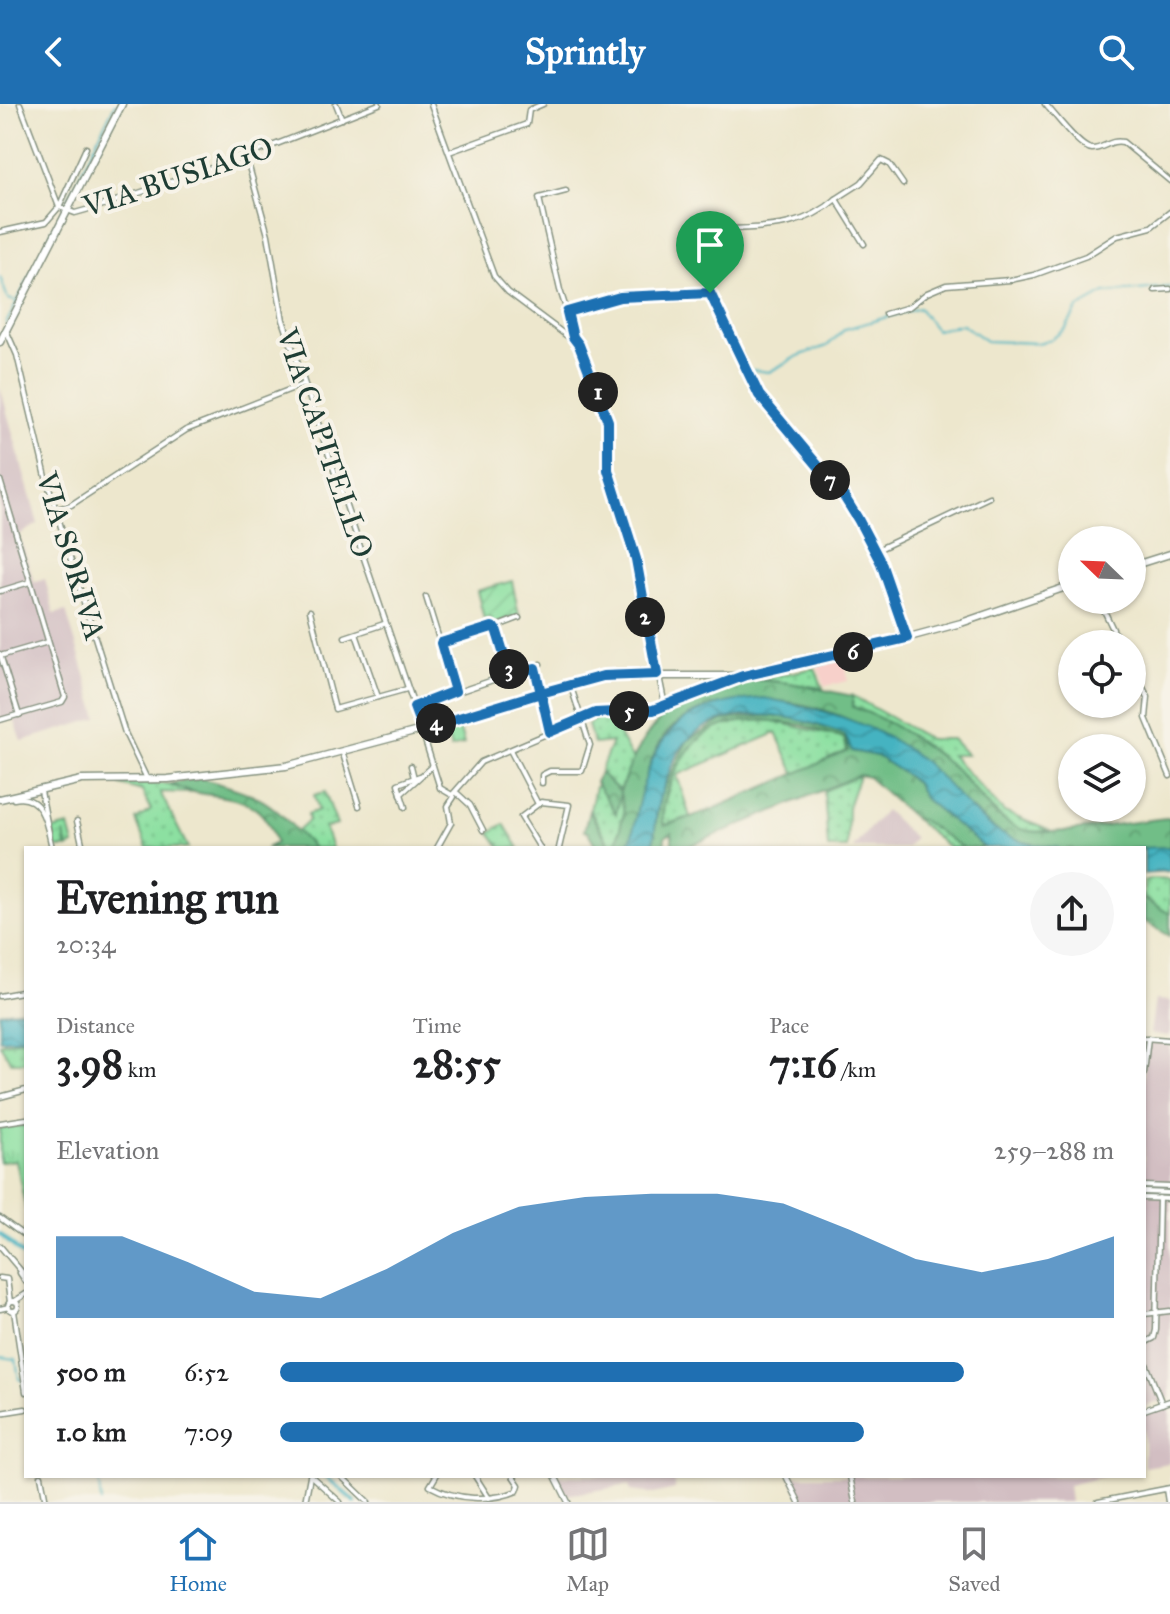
<!DOCTYPE html>
<meta charset="utf-8">
<style>
body{margin:0;font-family:"IM FELL Great Primer",serif;background:#f6f6f6;color:#202124;height:100vh;display:flex;flex-direction:column;font-size:30px;white-space:nowrap}
*{box-sizing:border-box;margin:0}
p{font-size:26px;color:#757577}
.icon{flex:none;width:44px;height:44px;fill:none;stroke:currentColor;stroke-width:2;stroke-linecap:round;stroke-linejoin:round}
.map{position:relative;flex:1;overflow:hidden}
.details{position:absolute;left:24px;top:742px;width:1122px;height:632px;display:flex;flex-direction:column;background:#fff;border-radius:0px;box-shadow:0 2px 6px #0004}
.details>*{flex:none}
.needle{width:52px;rotate:293deg}
.controls{position:absolute;left:1058px;top:422px;display:grid;gap:16px}
.controls a{display:grid;place-items:center;width:88px;height:88px;border-radius:50%;background:#fff;box-shadow:0 2px 6px #0004;font-size:40px}
.pin{position:absolute;display:grid;place-items:center;width:68px;height:68px;color:#fff;margin:-82px -34px;border-radius:50% 50% 50% 0;rotate:-45deg;box-shadow:0 0 8px #0007}
.pin .icon{rotate:45deg}
.km{position:absolute;width:40px;height:40px;margin:-20px;border-radius:50%;background:#222;color:#fff;font-size:22px;line-height:40px;text-align:center}
.round{display:grid;place-items:center;flex:none;width:84px;height:84px;border-radius:42px;background:#f6f6f6}
.summary{display:flex;align-items:center;justify-content:space-between;height:136px;padding:0 32px}
h1{font-size:44px;font-weight:700;line-height:60px}
.figures{display:grid;grid-template-columns:repeat(3,1fr);gap:12px;height:136px;padding:8px 32px}
.figures div{display:grid;align-content:center}
.figures b{font-size:40px;font-weight:700}
.figures small{font-size:22px;font-weight:400}
.figures p{font-size:22px}
.chart{height:224px;padding:16px 32px}
.chart p{display:flex;justify-content:space-between}
.chart svg{width:100%;height:144px;margin-top:8px;fill:#1f6fb2;opacity:.7}
ul{padding:0 32px;list-style:none;font-size:26px}
li{display:grid;grid-template-columns:128px 96px 1fr;align-items:center;height:60px}
li i{height:20px;border-radius:10px;background:#1f6fb2}
header{display:flex;justify-content:space-between;align-items:center;height:104px;padding:0 32px;background:#1f6fb2;color:#fff;font-size:36px;font-weight:700}
.tab-bar{display:flex;justify-content:space-around;align-items:center;height:112px;border-top:2px solid #e0e0e0;background:#fff;font-size:22px;color:#757577}
.tab-bar a{display:grid;justify-items:center;gap:4px}
.tab-bar .on{color:#1f6fb2}
.map>svg:first-child{display:block}
</style>
<header><svg class="icon" aria-label="back" viewBox="0 0 24 24"><path d="M15 5l-7 7 7 7"/></svg>Sprintly<svg class="icon" aria-label="search" viewBox="0 0 24 24"><circle cx="10" cy="10" r="6"/><path d="M15 15l6 6"/></svg></header>
<div class="map">
<svg width="1170" height="1398" viewBox="0 0 1170 1398">
<defs>
<pattern id="grass-dots" width="8" height="8" patternUnits="userSpaceOnUse" patternTransform="scale(2)"><rect width="8" height="8" fill="#8ce0a1"/><path d="M2 2h.1M6 6h.1" fill="none" stroke="#78c18b" stroke-width="1.8" stroke-linecap="round"/></pattern>
<pattern id="forest-crowns" width="20" height="18" patternUnits="userSpaceOnUse" patternTransform="scale(2)"><rect width="20" height="18" fill="#71be87"/><path d="M2 6a3 3 0 1 1 6 0M12 15a3 3 0 1 1 6 0" fill="none" stroke="#5c9c6f"/></pattern>
<pattern id="park-tufts" width="24" height="20" patternUnits="userSpaceOnUse" patternTransform="scale(2)"><rect width="24" height="20" fill="#8ce0a1"/><path d="M3 7l-1-3M5 7V3M7 7l1-3M15 17l-1-3M17 17v-4M19 17l1-3" fill="none" stroke="#78c18b"/></pattern>
<pattern id="garden-furrows" width="10" height="10" patternUnits="userSpaceOnUse" patternTransform="scale(2)"><rect width="10" height="10" fill="#8ce0a1"/><path d="M-1 1l2-2M0 10L10 0M9 11l2-2" fill="none" stroke="#78c18b"/></pattern>
<pattern id="water-waves" width="16" height="10" patternUnits="userSpaceOnUse" patternTransform="scale(2)"><rect width="16" height="10" fill="#45b3c1"/><path d="M0 5q4-4 8 0t8 0" fill="none" stroke="#39939e"/></pattern>
</defs>
<rect width="100%" height="100%" fill="#f7f3e8"/>
<filter id="ink" filterUnits="userSpaceOnUse"><feTurbulence type="fractalNoise" baseFrequency=".0125" numOctaves="2"/><feDisplacementMap in="SourceGraphic" scale="16" xChannelSelector="R" yChannelSelector="G"/><feConvolveMatrix kernelMatrix="1 2 1 2 8 2 1 2 1" color-interpolation-filters="sRGB"/></filter>
<filter id="wash" filterUnits="userSpaceOnUse"><feTurbulence type="fractalNoise" baseFrequency=".006" numOctaves="4" result="noise"/><feDisplacementMap in="SourceGraphic" scale="32" xChannelSelector="R" yChannelSelector="G"/><feGaussianBlur stdDeviation="1.8" result="paint"/><feColorMatrix in="noise" values="0 0 0 0 0 0 0 0 0 0 0 0 0 0 0 0 0 1.4 0 .05"/><feComposite in="paint" operator="in"/></filter>
<g filter="url(#wash)">
<rect width="100%" height="100%" fill="#ede7cd"/>
<polygon fill="#f7d0ca" points="845,554 848,577 825,582 817,562"/>
<g fill="#d2bec2">
<polygon points="0,283 38,420 19,431 34,478 45,475 54,510 66,507 98,614 22,637 14,615 0,619"/>
<polygon points="885,706 914,734 906,744 853,744"/>
<polygon points="1155,896 1170,897 1170,932 1150,930"/>
<polygon points="1144,937 1170,940 1170,1294 1144,1303"/>
<polygon points="1170,1301 1170,1359 1144,1363 1144,1310"/>
<polygon points="556,1372 675,1372 675,1385 653,1390 631,1387 629,1381 567,1391"/>
<polygon points="789,1372 1106,1372 1068,1381 1070,1398 803,1398"/>
</g>
<g fill="url(#grass-dots)" stroke="#568e6a" stroke-width="2">
<polygon points="815,564 823,584 760,575"/>
<path d="M853,592L929,635H952L967,651H951L1004,708L1048,726C1003,738 979,683 950,660C921,638 887,615 853,603Z"/>
<polygon points="609,612 633,656 619,687 600,668 612,638 594,640 588,621 597,613"/>
<path d="M773,617L844,634L847,647L795,670L776,629L677,671L690,713L664,721C661,708 666,691 671,679C690,628 720,614 773,617Z"/>
<polygon points="859,671 848,703 847,744 828,744 824,687"/>
<polygon points="125,679 169,680 191,689 160,688 188,744 147,744 136,716 151,706 142,687 121,681"/>
<polygon points="598,682 616,710 620,688 624,709 615,744 608,744 609,739 590,706 595,683"/>
<polygon points="325,688 337,721 325,724 332,744 313,744 297,727 309,716 308,710 319,706 314,691"/>
<polygon points="920,715 963,744 949,744 916,716"/>
<polygon points="504,720 519,744 501,744 490,728"/>
<polygon points="69,722 74,741 68,744 64,729 66,744 56,744 53,726"/>
<polygon points="1153,775 1170,776 1170,810 1144,794 1144,778"/>
<polygon points="26,934 26,958 11,958 0,940"/>
</g>
<g fill="url(#forest-crowns)" stroke="#487e5e" stroke-width="2" fill-rule="evenodd">
<path d="M757,576L790,579L853,592V603C888,615 924,639 952,663C979,685 996,727 1037,728C1081,729 1127,717 1170,714V743C1121,745 1060,753 1013,735C992,727 977,709 960,695C904,648 855,603 777,597C741,594 704,598 674,622C642,648 643,710 627,744H615L624,709L620,689L616,709L595,678L600,669L620,688C644,615 679,584 757,576Z"/>
<path d="M768,612L795,614L845,631L852,647L877,652L906,671L916,679L925,695L985,744H963L920,715L916,716L868,673L859,671L685,744H672V729L665,733L664,744H652L660,692L687,637L723,616ZM765,616L802,621L845,634L848,647L711,706L664,722C660,709 665,692 670,680C690,631 712,617 765,616Z"/>
<path d="M200,674C266,693 267,694 313,744H266L276,739C260,679 213,701 169,680Z"/>
<polygon points="589,707 609,740 607,744 597,744 588,728 584,727"/>
<polygon points="1144,795 1170,810 1170,832 1144,817"/>
</g>
<polygon fill="url(#park-tufts)" stroke="#568e6a" stroke-width="2" points="26,1021 26,1106 16,1056 0,1058 0,1025"/>
<polygon fill="url(#garden-furrows)" stroke="#568e6a" stroke-width="2" points="512,477 519,511 493,520 491,513 484,515 477,487"/>
<polygon fill="#8ce0a1" stroke="#568e6a" stroke-width="2" points="458,620 464,640 451,644 445,624"/>
<g fill="url(#water-waves)" stroke="#32787a" stroke-width="2">
<path d="M764,594C818,604 867,616 913,649C945,671 966,708 999,728C1017,739 1039,741 1059,744H985L925,695L916,679L906,671L877,652L852,647L845,631C800,612 727,596 688,636C674,650 668,672 661,690C654,707 657,726 652,744H627C636,726 634,716 639,697C657,621 688,599 764,594Z"/>
<polygon points="1170,743 1170,768 1144,770 1144,744 1134,744"/>
<polygon points="26,906 26,934 0,936 0,909"/>
</g>
<g fill="none" stroke-linecap="round" stroke-linejoin="round">
<g stroke="#45b3c1" stroke-width="2">
<polyline points="0,173 8,195 15,197"/>
<polyline points="6,220 115,0"/>
<polyline points="752,266 769,268 798,252 827,242 845,225 919,204 936,226 962,220 986,237 1038,239 1052,235 1066,224 1078,204 1105,189 1170,183"/>
<polyline points="0,1253 16,1255 19,1275 25,1277"/>
<polyline points="98,1372 101,1398"/>
</g>
<g stroke="#45b3c1" stroke-width="4">
<polyline points="0,1130 26,1154"/>
<polyline points="325,1372 355,1398"/>
</g>
</g>
</g>
<g filter="url(#ink)">
<g fill="none" stroke-linecap="round" stroke-linejoin="round">
<defs>
<g id="minor">
<polyline points="20,0 59,103 86,44"/>
<polyline points="336,0 342,15"/>
<polyline points="431,0 494,172 508,188 579,241 608,317 608,366 632,437 665,602"/>
<path d="M1045,0C1054,9 1080,45 1092,45C1104,45 1110,35 1123,38L1170,77"/>
<polyline points="449,48 527,20 529,6 543,0"/>
<polyline points="246,52 268,131 283,216 421,622"/>
<polyline points="566,87 539,94 560,186 574,229 573,233"/>
<polyline points="836,95 861,79 881,56 889,60 903,80"/>
<polyline points="0,128 46,118 59,103 75,109 107,100 246,52 379,0"/>
<polyline points="1155,186 1170,185"/>
<path d="M710,189L714,179L702,132L706,127C753,122 798,129 836,95L864,140"/>
<polyline points="567,208 620,193 710,189 759,291 853,407 881,459 906,533"/>
<polyline points="885,210 909,203 927,189 946,181 1010,176 1034,171 1086,152 1117,132 1151,123 1170,108"/>
<polyline points="6,226 17,251 46,373 75,470 125,629 147,675"/>
<polyline points="0,376 65,593 62,598 0,616"/>
<polyline points="57,405 71,401 186,326 304,280"/>
<polyline points="875,447 989,393"/>
<polyline points="0,487 30,478"/>
<polyline points="426,493 455,587"/>
<polyline points="1099,496 1120,540"/>
<polyline points="310,507 335,605 407,585"/>
<polyline points="495,523 519,514"/>
<polyline points="356,530 378,593"/>
<polyline points="345,533 384,520"/>
<polyline points="441,539 494,523 510,570"/>
<polyline points="0,550 19,611"/>
<polyline points="0,552 48,538"/>
<polyline points="535,564 550,628"/>
<polyline points="1132,564 1148,593 1146,614 1170,672"/>
<polyline points="414,603 540,560"/>
<polyline points="423,630 440,684 452,691 481,658 584,614 599,608 653,606 741,573"/>
<polyline points="510,646 538,700"/>
<polyline points="343,650 359,702"/>
<polyline points="411,662 414,674"/>
<polyline points="542,679 542,671 550,667 582,667 590,641 571,583"/>
<polyline points="41,687 49,729"/>
<polyline points="457,689 470,701 483,726"/>
<polyline points="401,690 432,662"/>
<path d="M14,695C43,689 47,722 52,744"/>
<polyline points="405,703 398,680 420,672"/>
<polyline points="77,717 83,744"/>
<polyline points="437,744 451,719 448,702 454,693"/>
<polyline points="540,744 521,713 541,698 569,701 559,744"/>
<polyline points="0,892 26,887"/>
<polyline points="1144,934 1170,936"/>
<polyline points="1144,969 1148,934"/>
<polyline points="0,993 26,986"/>
<polyline points="0,1019 26,1015"/>
<polyline points="1144,1082 1170,1083"/>
<polyline points="1144,1088 1170,1089"/>
<polyline points="1144,1094 1170,1095"/>
<polyline points="0,1114 26,1133"/>
<polyline points="0,1142 26,1173"/>
<polyline points="20,1169 26,1178"/>
<polyline points="0,1174 7,1175 10,1198"/>
<polyline points="15,1197 26,1190"/>
<circle cx="13" cy="1202" r="5"/>
<polyline points="0,1205 9,1203"/>
<polyline points="14,1207 26,1288"/>
<polyline points="1144,1210 1170,1207"/>
<polyline points="1144,1239 1154,1234 1156,1226 1159,1094"/>
<polyline points="1144,1255 1162,1300"/>
<polyline points="1144,1306 1170,1297"/>
<polyline points="0,1309 25,1305"/>
<polyline points="41,1372 46,1398"/>
<polyline points="311,1372 340,1398"/>
<polyline points="341,1372 368,1398"/>
<path d="M436,1372L430,1382C455,1396 492,1398 517,1387L519,1381L513,1372"/>
<polyline points="475,1372 489,1394"/>
<polyline points="555,1372 568,1398"/>
<polyline points="786,1372 799,1398"/>
<polyline points="850,1372 855,1398"/>
<polyline points="1166,1385 1168,1398"/>
<polyline points="305,1398 310,1372"/>
<polyline points="1098,1398 1170,1384"/>
</g>
<g id="major">
<polyline points="0,238 122,0"/>
<polyline points="1132,462 1170,450"/>
<polyline points="426,624 421,622 419,628 423,630 437,619 603,572 743,572 817,558 961,519 1072,481"/>
<polyline points="0,695 82,676 168,675 286,662 418,627"/>
</g>
</defs>
<use href="#minor" stroke="#869280" stroke-width="7"/>
<use href="#major" stroke="#869280" stroke-width="9"/>
<use href="#minor" stroke="#fff" stroke-width="4"/>
<use href="#major" stroke="#fff" stroke-width="6"/>
</g>
</g>
<g fill="none" stroke-linecap="round" stroke-linejoin="round" filter="url(#ink)">
<defs>
<polyline id="route" points="710,189 620,193 567,208 573,233 579,241 608,317 608,366 636,455 657,570 603,572 541,589 535,564 510,570 496,525 492,523 441,539 455,587 414,603 421,622 426,624 541,589 550,628 595,609 653,606 743,572 907,534 881,459 858,415 845,394 759,291 710,189"/>
</defs>
<use href="#route" stroke="#fff" stroke-width="16"/>
<use href="#route" stroke="#1f6fb2" stroke-width="10"/>
</g>
<g text-anchor="middle" dominant-baseline="central" stroke-width="8" stroke-linejoin="round" paint-order="stroke">
<g font-size="30" fill="#1f3d34" stroke="#f7f3e8">
<text transform="translate(178 73) rotate(-18)">VIA BUSIAGO</text>
<text transform="translate(325 339) rotate(71)">VIA CAPITELLO</text>
<text transform="translate(71 452) rotate(73)">VIA SORIVA</text>
</g>
</g>
</svg>
<div class="controls">
<a><svg class="needle" viewBox="-14 -14 28 28"><path d="M0-13l5 13h-10z" fill="#e53935"/><path d="M0 13l5-13h-10z" fill="#757577"/></svg></a>
<a><svg class="icon" aria-label="locate" viewBox="0 0 24 24"><circle cx="12" cy="12" r="6"/><path d="M12 2v4M12 18v4M2 12h4M18 12h4"/></svg></a>
<a><svg class="icon" aria-label="layers" viewBox="0 0 24 24"><path d="M12 4l9 5-9 5-9-5zM3 14l9 5 9-5"/></svg></a>
</div>
<div class="pin" style="left:710px;top:189px;background:#1e9e55"><svg class="icon" aria-label="arrive" viewBox="0 0 24 24"><path d="M6 21V4h12l-3 4 3 4H6"/></svg></div>
<b class="km" style="left:598px;top:288px">1</b>
<b class="km" style="left:645px;top:513px">2</b>
<b class="km" style="left:509px;top:565px">3</b>
<b class="km" style="left:436px;top:619px">4</b>
<b class="km" style="left:629px;top:607px">5</b>
<b class="km" style="left:853px;top:548px">6</b>
<b class="km" style="left:830px;top:376px">7</b>
<section class="details">
<div class="summary"><div><h1>Evening run</h1><p>20:34</p></div><a class="round"><svg class="icon" aria-label="share" viewBox="0 0 24 24"><path d="M12 15V3M7 8l5-5 5 5M5 13v7h14v-7"/></svg></a></div>
<div class="figures">
<div><p>Distance</p><b>3.98<small> km</small></b></div>
<div><p>Time</p><b>28:55</b></div>
<div><p>Pace</p><b>7:16<small> /km</small></b></div>
</div>
<div class="chart"><p><span>Elevation</span>259–288 m</p>
<svg viewBox="0 0 160 44" preserveAspectRatio="none"><path d="M0 44V19L10 19L20 27L30 36L40 38L50 29L60 18L70 10L80 7L90 6L100 6L110 9L120 17L130 26L140 30L150 26L160 19V44z"/></svg>
</div>
<ul>
<li><b>500 m</b>6:52<i style="width:82%"></i></li>
<li><b>1.0 km</b>7:09<i style="width:70%"></i></li>
</ul>
</section>
</div>
<nav class="tab-bar">
<a class="on"><svg class="icon" aria-label="home" viewBox="0 0 24 24"><path d="M3 11l9-7 9 7M6 9v11h12V9"/></svg>Home</a>
<a><svg class="icon" aria-label="map" viewBox="0 0 24 24"><path d="M3 6l6-2 6 2 6-2v14l-6 2-6-2-6 2zM9 4v14M15 6v14"/></svg>Map</a>
<a><svg class="icon" aria-label="saved" viewBox="0 0 24 24"><path d="M7 4h10v16l-5-4-5 4z"/></svg>Saved</a>
</nav>
